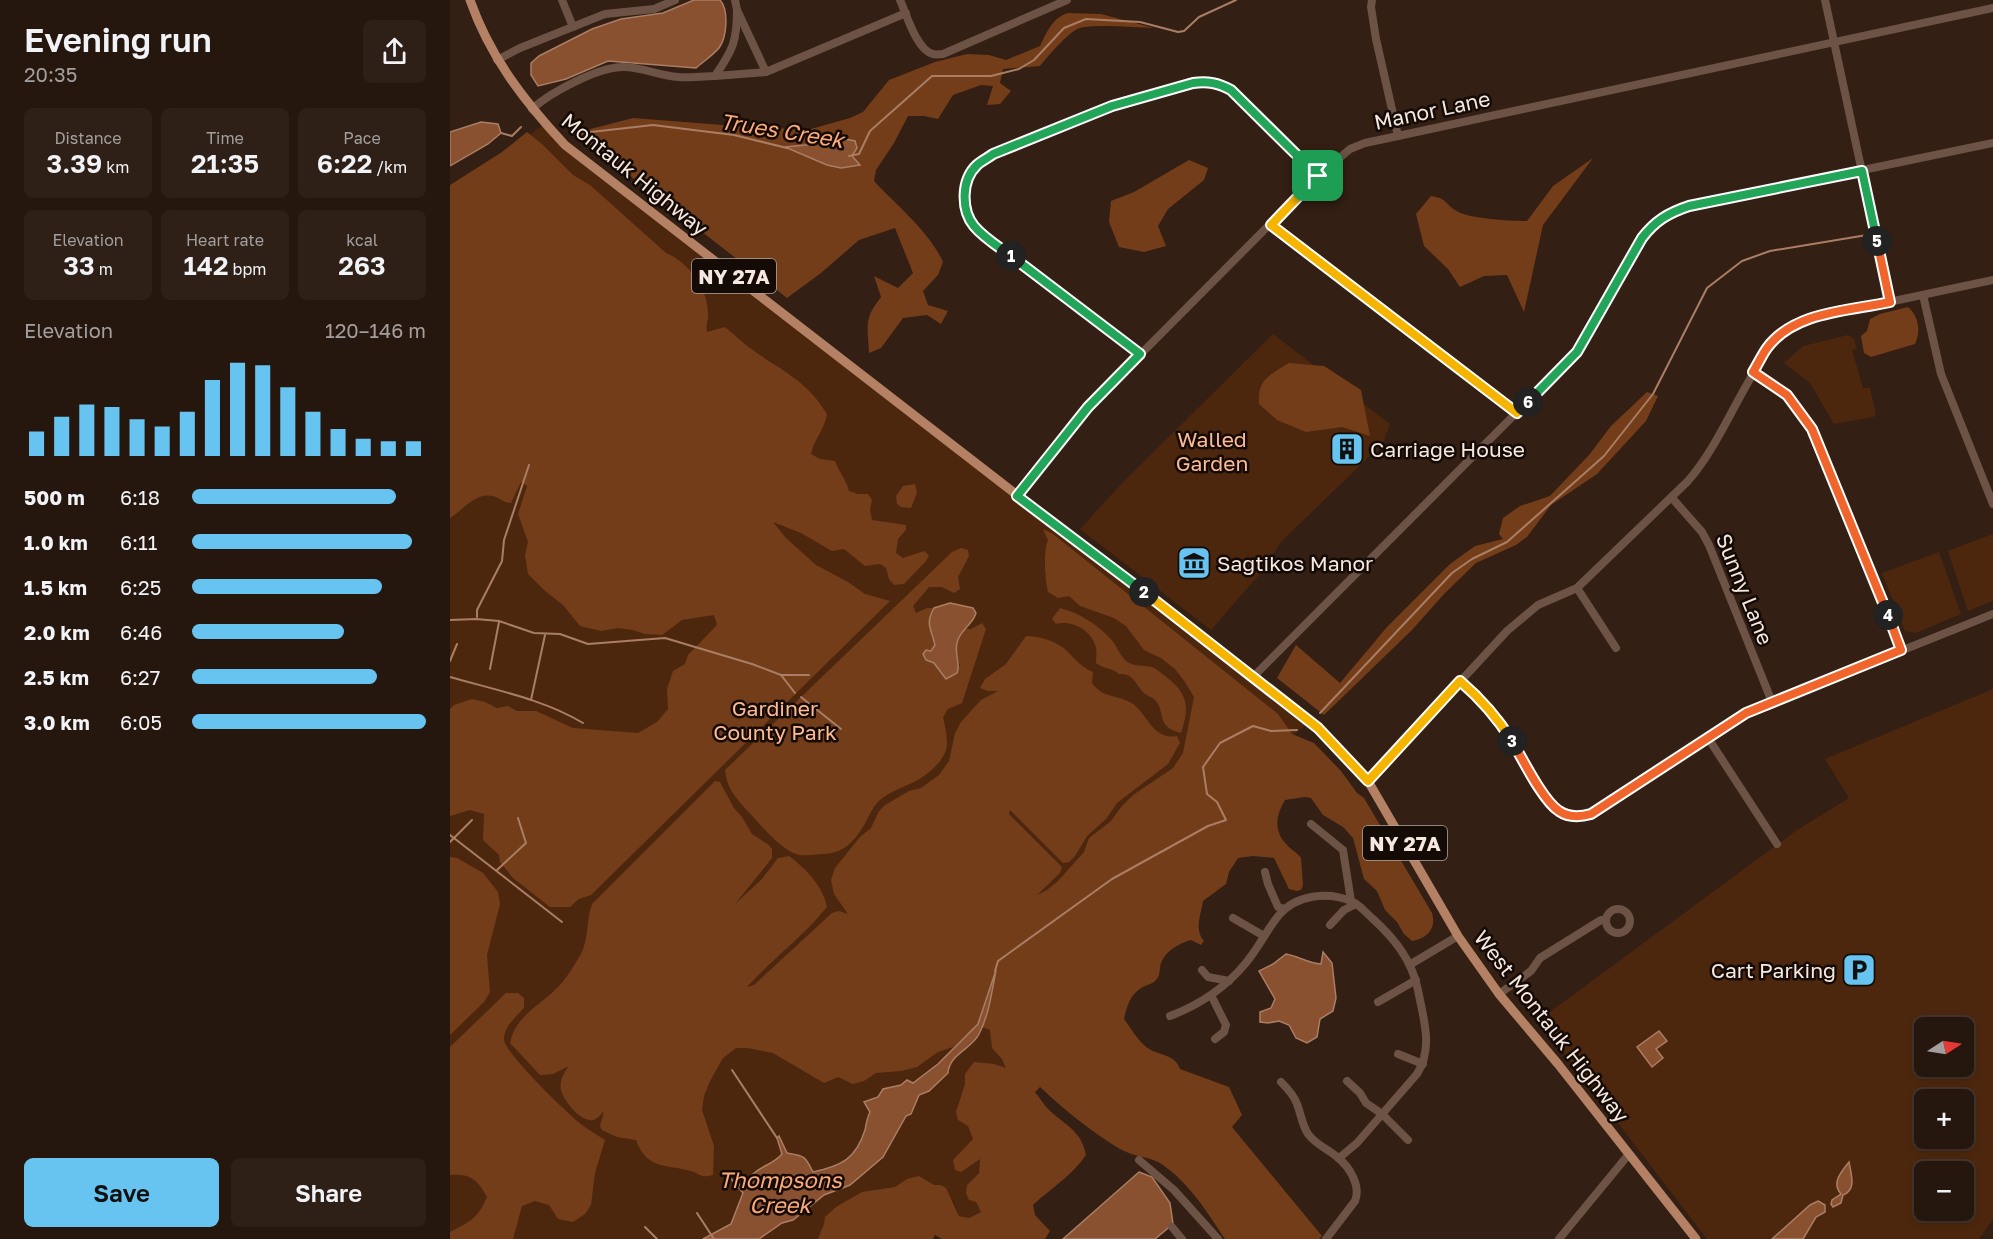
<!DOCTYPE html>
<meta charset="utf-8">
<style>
body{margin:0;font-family:"Golos Text",sans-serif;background:#2e2017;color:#f1f3f6;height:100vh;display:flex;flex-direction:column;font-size:22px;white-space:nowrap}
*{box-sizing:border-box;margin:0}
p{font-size:20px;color:#a49f9e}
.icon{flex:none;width:33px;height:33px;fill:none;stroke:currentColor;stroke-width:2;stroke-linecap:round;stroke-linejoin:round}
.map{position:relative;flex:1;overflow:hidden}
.drawer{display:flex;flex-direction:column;background:#26170e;width:450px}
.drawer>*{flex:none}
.needle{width:39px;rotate:78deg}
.fabs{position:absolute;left:1464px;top:1017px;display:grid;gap:12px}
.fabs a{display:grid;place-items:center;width:60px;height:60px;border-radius:9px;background:#26170e;box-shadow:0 3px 9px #0003,0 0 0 2px #42362e;font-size:30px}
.pin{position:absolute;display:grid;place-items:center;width:51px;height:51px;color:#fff;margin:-26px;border-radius:12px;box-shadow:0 3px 9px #0006}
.km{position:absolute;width:30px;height:30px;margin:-15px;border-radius:50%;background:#222;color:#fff;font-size:16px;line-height:30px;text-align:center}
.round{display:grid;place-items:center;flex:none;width:63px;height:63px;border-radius:9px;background:#2e2017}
.head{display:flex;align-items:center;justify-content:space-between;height:102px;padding:0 24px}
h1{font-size:33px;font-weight:600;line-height:45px}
.stats{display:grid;grid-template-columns:repeat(3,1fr);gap:9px;height:102px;padding:6px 24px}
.stats div{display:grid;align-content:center;border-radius:9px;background:#2e2017;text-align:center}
.stats b{font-size:26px;font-weight:600}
.stats small{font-size:16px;font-weight:400}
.stats p{font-size:16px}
.chart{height:168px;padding:12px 24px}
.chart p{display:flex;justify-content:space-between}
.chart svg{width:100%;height:108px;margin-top:6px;stroke:#67c4f0;stroke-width:6}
.cta{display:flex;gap:12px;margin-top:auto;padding:12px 24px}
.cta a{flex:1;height:69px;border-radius:9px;background:#67c4f0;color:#111;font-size:24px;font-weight:600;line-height:69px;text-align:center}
.cta a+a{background:#2e2017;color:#f1f3f6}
ul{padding:0 24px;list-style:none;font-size:20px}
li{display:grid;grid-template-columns:96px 72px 1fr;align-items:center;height:45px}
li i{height:15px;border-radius:8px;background:#67c4f0}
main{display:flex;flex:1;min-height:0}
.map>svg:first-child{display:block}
</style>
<main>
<section class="drawer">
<div class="head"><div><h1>Evening run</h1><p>20:35</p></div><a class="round"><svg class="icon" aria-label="share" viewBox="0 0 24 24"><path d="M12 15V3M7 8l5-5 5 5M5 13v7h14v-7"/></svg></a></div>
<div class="stats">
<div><p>Distance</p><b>3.39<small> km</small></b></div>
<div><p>Time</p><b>21:35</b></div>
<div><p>Pace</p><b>6:22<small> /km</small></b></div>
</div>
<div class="stats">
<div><p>Elevation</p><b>33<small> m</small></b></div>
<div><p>Heart rate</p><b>142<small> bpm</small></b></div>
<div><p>kcal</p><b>263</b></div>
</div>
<div class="chart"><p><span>Elevation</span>120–146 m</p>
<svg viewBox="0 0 160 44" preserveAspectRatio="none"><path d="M5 44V34M15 44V28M25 44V23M35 44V24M45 44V29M55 44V32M65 44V26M75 44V13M85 44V6M95 44V7M105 44V16M115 44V26M125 44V33M135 44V37M145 44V38M155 44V38"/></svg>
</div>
<ul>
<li><b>500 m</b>6:18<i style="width:87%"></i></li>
<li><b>1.0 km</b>6:11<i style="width:94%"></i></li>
<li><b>1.5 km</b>6:25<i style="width:81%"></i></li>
<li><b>2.0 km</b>6:46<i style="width:65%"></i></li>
<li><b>2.5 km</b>6:27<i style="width:79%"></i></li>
<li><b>3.0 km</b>6:05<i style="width:100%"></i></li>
</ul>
<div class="cta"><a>Save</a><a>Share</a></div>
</section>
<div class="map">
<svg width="1543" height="1239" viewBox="0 0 1543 1239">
<rect width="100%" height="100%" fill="#331f13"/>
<g fill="#4d270d" fill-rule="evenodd">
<polygon points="95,124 861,720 824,752 847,737 870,749 530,1158 529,1173 517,1185 531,1212 519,1218 509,1216 503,1200 464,1239 0,1239 0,260 80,134"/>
<polygon points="823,334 940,424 933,443 830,543 814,569 761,630 630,529 673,482"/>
<polygon points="1398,335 1404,339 1407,349 1402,350 1413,388 1420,388 1426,415 1423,417 1384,424 1360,383 1334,363 1353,346"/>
<polygon points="1543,534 1543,601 1518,611 1498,551"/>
<polygon points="1489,552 1511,614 1466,633 1455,631 1432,573"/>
<path d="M1543,689V1219L1529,1239H1257L1089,1020L1347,830L1399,798L1375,759ZM1474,1028H1514V1066H1474ZM1474,1100H1514V1138H1474ZM1474,1172H1514V1210H1474Z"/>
</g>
<g fill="#733d1a" fill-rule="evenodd">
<path d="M618,13L651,14L704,28C687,28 641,23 627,29C615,36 599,55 590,66L553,69L550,83L561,91L550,104L537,105L543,86L531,85L503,95L488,119L474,116H458L444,143L426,170L424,181C447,206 479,231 493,262L488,275L473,291L478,305L498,311L491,324L477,315L453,318L431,348L419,353C418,326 413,320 431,297L424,276L448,288L463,273L445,228L409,240L371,273L337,298L125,133L183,118L311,128L361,129L400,118L413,112L439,80L485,62L517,54L539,55L556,60L590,46C597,32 602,18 618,13ZM395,139L404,152L402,156L409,164L391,168L377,165L336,148Z"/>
<path d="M77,132L93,145L123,175L140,185L216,253C239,262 260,291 258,318C257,323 256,326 257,332L275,327C285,335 294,344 304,351C334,372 357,381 377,414C375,429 364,439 361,454L370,459L385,461C389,472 396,479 399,491L408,494H418L422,500L420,510L422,520L456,525V530L448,539L446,553L453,558L474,551L479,555L476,561L454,584L444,585L439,579L436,568L430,564L415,566L394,549L382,551L351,533L323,522L336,538L366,565L398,582L415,594L440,601L141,895L129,899L120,907H100L63,878L50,862L49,855L33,840L34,814L20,810L0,816V709L4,705L22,699L35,702L47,708L58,706L67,711H86L123,728L188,733L207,722L218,709L217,689L223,671L235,664L238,655L267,625L264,615L232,620L212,635L195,634L183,630L168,628L151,631L130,626L113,605L94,590L78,574L75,555L78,542L68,514L77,486L71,482L61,503C54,503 50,498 43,496C25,492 13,510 0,518V185L52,152Z"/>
<path d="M1143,158L1093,225L1074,312L1057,275L1034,276L1010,287L998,269L974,246L966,214L981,196C998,199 993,202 1005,210C1017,219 1061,221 1077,221L1103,186Z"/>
<polygon points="739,160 758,168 754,180 718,209 708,226 716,246 694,252 669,247 659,222 661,201 684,192"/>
<path d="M1458,307C1469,316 1471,332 1465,344L1421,357L1414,353L1411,336L1417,331L1420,319L1430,314Z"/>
<path d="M839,363L874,366L911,390L920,436L892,427L856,432L827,420L809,404C807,379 820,375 839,363Z"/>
<polygon points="1197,392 1208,396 1196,421 1147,474 1101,505 1077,537 1066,545 1026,563 995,593 962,630 874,715 827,678 846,645 890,683 937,627 1000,564 1025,546 1053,539 1049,534 1053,518 1070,506 1100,496 1139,455 1161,426"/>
<polygon points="465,484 467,493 461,508 451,507 447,504 446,496 453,486"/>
<path d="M593,529L603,534L828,714L842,734L864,743L891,771L907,793L914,798L982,913C987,928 977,939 962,941L954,934L947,922L935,910L927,891L914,879L903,838L893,827L873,815L861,798L855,797L835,800C826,815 823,831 837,845C841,850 847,852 851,858L853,885L851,890L847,891L839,889L824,858L803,856L788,858L779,872L776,884L753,901C751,914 744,930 754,941L751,945L741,940C730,943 715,951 711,963C709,969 711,976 705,981C702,984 696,985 693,987C680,994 677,1006 674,1019C680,1027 687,1039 695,1046C706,1056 725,1053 730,1069L779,1087L792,1115L782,1127L872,1236L869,1239H775C757,1212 740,1184 713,1165C700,1156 683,1157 670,1149C642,1132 614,1110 590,1087L585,1092C589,1097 593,1103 597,1108C614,1125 631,1129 636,1155C622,1176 601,1188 583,1205L585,1215L600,1231L595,1239H492L485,1235L483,1239H368L374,1224L375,1217L386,1207L412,1192L445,1187L457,1179L469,1176L484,1185H491L496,1188L509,1216L519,1218L531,1212L526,1202L519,1200L516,1193L517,1185L529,1173L530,1159L511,1172L505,1170L503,1160L523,1139L518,1126L508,1120L506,1112L515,1084V1074L524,1062L544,1064L556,1068L552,1059L542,1048L540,1030L532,1027L545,973L528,1025L503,1047L488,1052L467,1067L451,1071L426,1073L414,1081L403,1084L388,1077L374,1083L323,1053L297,1048H286L273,1058L260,1081L254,1096L252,1110L264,1146L263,1175C251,1178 252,1175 241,1171C216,1164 197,1170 186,1140L167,1137L152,1130L150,1126L154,1111C151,1114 148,1119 143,1120C131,1122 116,1103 112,1093C108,1084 113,1073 119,1066L103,1074L90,1075L60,1043C66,1014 92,1005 110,985C118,976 125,964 131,954C139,938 136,921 142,904L265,781L270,782L284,808L292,817L302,834L319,845L322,849V858L285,904L312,879L328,858L339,856C356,869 373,886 377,907C354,936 322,959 297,987L304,985L382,913L389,911L398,914L384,894L381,880L385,868L410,837L421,828L429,811L435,805L459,791L471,788L489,775L499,761L505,733L511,722L531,700L548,691H538L530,688L535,679L556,664L576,636C588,636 607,641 617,651C625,659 631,667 643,672L642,683C653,699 668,694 683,704C696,712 703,741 727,736L730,743L718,764L667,803L656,819L637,836L625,856L619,862L613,863L560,810L559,814L612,867L610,873L587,895L597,890L608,881L634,852L639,838L661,821L672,806L683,795L723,768L733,753L744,697L735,682L725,669L711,658L694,650L676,626L664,618L630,606L619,596L608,598L598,592C595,579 593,552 598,540Z"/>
<path d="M511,548L518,550L519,556L508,577L510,589L504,593L492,587H479L463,606L466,613L477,608H484C475,624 481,628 485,645L480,651V662L484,663L496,679L510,666C506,653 504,640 515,629H521L532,623L536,629L512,703L498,709L493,717C495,726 497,735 497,744C497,760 475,777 462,783C451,788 439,792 430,800C421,808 419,818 413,827C402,844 393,853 373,854C365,854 355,857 346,854C333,850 314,829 305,819C291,803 277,792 275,770L502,552Z"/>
<path d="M610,608C632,614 650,626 664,643C667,648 670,654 674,659C682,668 694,664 704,668C708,670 712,674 715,676C738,693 740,707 731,733C706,727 715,711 706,701C703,697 697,696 694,693C685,684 684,673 669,674C663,668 654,669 646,663C646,658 647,653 646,648C642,630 622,620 606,624L602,619Z"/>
<polygon points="0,857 7,858 33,873 48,892 50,904 37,955 40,992 34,1002 0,1035"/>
<path d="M56,993H68L74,998V1008C67,1016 54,1026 54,1039C54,1053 118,1114 132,1125C139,1130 147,1135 155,1140L145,1173L141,1205L135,1214L123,1222L108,1219L99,1205L85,1201L72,1206L63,1239H0V1232C20,1222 28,1218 37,1197C28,1180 20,1173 0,1175V1047Z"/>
</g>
<g fill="#895130" stroke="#aa7e65" stroke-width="1.5">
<path d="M244,0H270C279,10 277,37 269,48C263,55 253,62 246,68L158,61L116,79L88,86L81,75V63L89,56L142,29L171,19L213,13Z"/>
<polygon points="31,122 48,124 51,133 38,144 0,166 0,132"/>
<polygon points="395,139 405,141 407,148 402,156 410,165 391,168 377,165 335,147 376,143"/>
<path d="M500,603L523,608L526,613C523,625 509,630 507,643C504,654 511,663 507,673L496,679L484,663L476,660L473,654L476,650L481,651L485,645C481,628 475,624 484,608Z"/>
<path d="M873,952L882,963L886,998L883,1011L870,1019L867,1037L857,1043L846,1038L839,1025L829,1021L818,1023L810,1022V1012L821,1008L825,999L809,971L823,964L836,954C848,956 858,963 871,964Z"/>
<path d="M546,970C542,991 539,1015 529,1034C522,1049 499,1054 498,1073L479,1091L469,1095L461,1114L456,1116L433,1157L400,1185L374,1195L352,1213L343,1220L332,1223L309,1239H253L281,1224L293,1193L281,1179L295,1188L300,1181V1177C309,1166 323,1165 332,1154L327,1138L329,1136L337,1153C355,1156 355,1156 363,1172C391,1166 406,1159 415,1130C416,1124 417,1118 420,1112L414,1102L428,1097L433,1089L451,1085L457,1080L463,1083L488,1064L528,1024Z"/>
<polygon points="1209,1031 1217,1041 1206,1049 1213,1058 1202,1067 1187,1047"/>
<path d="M1399,1162C1401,1174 1407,1190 1393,1195L1391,1203L1383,1207L1381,1204L1382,1200L1391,1194C1381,1183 1391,1172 1399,1162Z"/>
<polygon points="689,1172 702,1177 720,1203 723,1224 705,1239 613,1239"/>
<polygon points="1368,1201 1375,1205 1375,1212 1366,1217 1353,1239 1322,1239 1360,1205"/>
</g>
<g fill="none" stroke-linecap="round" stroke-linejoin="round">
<g stroke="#aa7e65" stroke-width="2">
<polyline points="51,133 62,136 71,127"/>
<polyline points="132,133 203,125 284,135 337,148"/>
<polyline points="399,156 409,154 420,131 482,76 541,76 569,69 584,60 614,28 636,19 690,22 728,32 734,31 749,17 786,0"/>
<polyline points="27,617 27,610 52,561 54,540 79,465"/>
<polyline points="0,620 26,619 49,621 84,633 110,634 138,644 215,638 302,664 331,675 345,693"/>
<polyline points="0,661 7,644"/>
<polyline points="40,669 49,622"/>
<polyline points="331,675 359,675"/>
<path d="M0,677C45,690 93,699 133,723"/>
<polyline points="351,697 391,729"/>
<polyline points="81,700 95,635"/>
<polyline points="870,713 1002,573 1022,559 1057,542 1154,456 1203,394 1257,288 1292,261 1320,251 1417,235"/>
<polyline points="0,835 112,922"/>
<polyline points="0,842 22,820"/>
<polyline points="47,870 76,843 68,818"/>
<polyline points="545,971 548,961 662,879 758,826 776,820 767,802 757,794 753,767 770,743 803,726 821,731 847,730"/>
<polyline points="282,1070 327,1138"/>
<polyline points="247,1213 264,1239"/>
<polyline points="195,1227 207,1239"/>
</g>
<g stroke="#6c5345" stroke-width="8">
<polyline points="112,0 123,27"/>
<polyline points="285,0 287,10 316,72"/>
<path d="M450,0C456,13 467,51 483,54C486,55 489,54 493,54L617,0"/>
<polyline points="922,0 921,7 926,39 948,136"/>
<polyline points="1375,0 1440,302"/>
<polyline points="47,60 70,48 155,14 204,9 225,0"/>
<polyline points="265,76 316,72 456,13"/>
<path d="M82,109C101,92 148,67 173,67C192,67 210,76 228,77C240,78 253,76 265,76C283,50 287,41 287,10"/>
<polyline points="821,225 1067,413"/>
<polyline points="1473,295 1491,374 1543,504"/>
<path d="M690,354L523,225C507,193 513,173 543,154L661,107L743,83C758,81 768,83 781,90L868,176"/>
<polyline points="1303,372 1337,395 1362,428 1451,650"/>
<polyline points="567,496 638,407 868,176 900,149 915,143 948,136 1543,8"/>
<polyline points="1222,498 1252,532 1259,545 1322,702"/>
<polyline points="1127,588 1166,648"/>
<path d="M803,677L1127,352L1192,238C1205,221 1218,213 1239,206L1543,143"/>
<path d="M1010,681L1030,699L1050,720L1098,800C1116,820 1128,820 1152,808L1296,713L1543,614"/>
<polyline points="1258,738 1327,844"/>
<path d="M918,781L1057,631L1088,605L1127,588L1238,481C1264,451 1280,413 1300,379C1305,368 1310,356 1318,347C1329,333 1343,325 1359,319L1543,280"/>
<polyline points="861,824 893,850 901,901"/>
<polyline points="815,872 818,884 828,907 835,909"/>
<circle cx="1168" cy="921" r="12"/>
<polyline points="783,918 814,936"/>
<polyline points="880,925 894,910 906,904"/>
<polyline points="961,964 1008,936"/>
<polyline points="752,970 758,977 779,981"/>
<polyline points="1049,994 1081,971 1090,958 1151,920 1156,920"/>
<polyline points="761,995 776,1025 774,1032 765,1039"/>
<polyline points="928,1002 966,980"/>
<path d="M720,1016C749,1005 775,988 795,964C808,949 816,931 829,915C846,895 877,891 901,901C909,904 915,912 922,918C944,938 962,960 968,990C973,1018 984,1047 967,1074L907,1143L889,1158"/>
<polyline points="948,1054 973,1064"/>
<polyline points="897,1081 910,1093 916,1103 932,1114 958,1140"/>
<path d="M831,1082C837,1088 844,1095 847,1104C851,1114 852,1125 858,1134C866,1145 878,1149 887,1157C900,1167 911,1186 905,1201L876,1239"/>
<polyline points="689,1160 724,1190 768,1239"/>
<polyline points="722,1227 732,1239"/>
<polyline points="1109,1239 1179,1154"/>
</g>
<path stroke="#b48164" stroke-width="9" d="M20,0C40,57 74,101 115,145L868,728L918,781L1008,936L1049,994L1108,1064L1246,1239"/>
</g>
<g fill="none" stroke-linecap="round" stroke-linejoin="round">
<defs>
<path id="split-1" d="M561,256C549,247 534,238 524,226C511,210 511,180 527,165C531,161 538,158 543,154L662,106L743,83C758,81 768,83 781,90L868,176"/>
<polyline id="split-2" points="561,256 690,354 638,407 567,496 694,592"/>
<path id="split-3" d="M694,592L868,728L918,781L1010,681C1031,699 1047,717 1062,741"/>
<path id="split-4" d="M1062,741C1072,758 1093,801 1109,811C1119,818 1130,817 1141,814L1296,713L1451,650L1438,615"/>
<path id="split-5" d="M1427,241L1440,302C1400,311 1344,311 1317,348C1312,355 1308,364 1303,372L1337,395L1362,429L1438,615"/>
<path id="split-6" d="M1078,402L1127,352L1192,238C1205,221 1218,213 1239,206L1412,171L1427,241"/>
<polyline id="split-7" points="868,176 821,225 1067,413 1078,402"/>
</defs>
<use href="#split-1" stroke="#fff" stroke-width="12"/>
<use href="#split-2" stroke="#fff" stroke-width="12"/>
<use href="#split-3" stroke="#fff" stroke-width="12"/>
<use href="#split-4" stroke="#fff" stroke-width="12"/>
<use href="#split-5" stroke="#fff" stroke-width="12"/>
<use href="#split-6" stroke="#fff" stroke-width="12"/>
<use href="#split-7" stroke="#fff" stroke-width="12"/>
<use href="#split-1" stroke="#22a559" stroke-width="8"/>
<use href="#split-2" stroke="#22a559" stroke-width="8"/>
<use href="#split-3" stroke="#f5b400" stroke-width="8"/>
<use href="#split-4" stroke="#f0652b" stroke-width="8"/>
<use href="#split-5" stroke="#f0652b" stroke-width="8"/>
<use href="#split-6" stroke="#22a559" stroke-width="8"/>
<use href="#split-7" stroke="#f5b400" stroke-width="8"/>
</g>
<defs>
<symbol id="building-square" viewBox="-11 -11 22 22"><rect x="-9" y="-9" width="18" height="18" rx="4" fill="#67c4f0" stroke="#140b06"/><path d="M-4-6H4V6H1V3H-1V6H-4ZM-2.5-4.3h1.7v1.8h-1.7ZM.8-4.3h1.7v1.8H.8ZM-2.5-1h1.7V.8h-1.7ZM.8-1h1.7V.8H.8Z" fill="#111"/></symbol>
<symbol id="museum-square" viewBox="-11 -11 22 22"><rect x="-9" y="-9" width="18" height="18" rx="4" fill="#67c4f0" stroke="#140b06"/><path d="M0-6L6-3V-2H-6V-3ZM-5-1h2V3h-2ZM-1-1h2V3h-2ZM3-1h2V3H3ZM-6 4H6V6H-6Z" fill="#111"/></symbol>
<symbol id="parking-square" viewBox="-11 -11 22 22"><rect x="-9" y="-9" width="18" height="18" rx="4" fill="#67c4f0" stroke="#140b06"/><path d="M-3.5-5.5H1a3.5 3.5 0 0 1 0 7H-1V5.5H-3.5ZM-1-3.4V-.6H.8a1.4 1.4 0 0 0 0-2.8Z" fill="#111"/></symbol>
</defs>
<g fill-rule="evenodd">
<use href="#building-square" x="878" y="430" width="38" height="38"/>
<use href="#museum-square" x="725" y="544" width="38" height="38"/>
<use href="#parking-square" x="1390" y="951" width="38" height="38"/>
</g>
<g text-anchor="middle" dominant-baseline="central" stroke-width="5" stroke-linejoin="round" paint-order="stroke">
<g fill="#140b06" stroke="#b2a69f" stroke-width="1.5">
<rect x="242" y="259" width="84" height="34" rx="4.5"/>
<rect x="913" y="826" width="84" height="34" rx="4.5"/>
</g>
<g font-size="20" font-weight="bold" fill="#f6e8e0">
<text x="284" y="276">NY 27A</text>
<text x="955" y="843">NY 27A</text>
</g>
<g font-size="21" fill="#f6e8e0" stroke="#140b06">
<text transform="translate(982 110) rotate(-12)">Manor Lane</text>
<text transform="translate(185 174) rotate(39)">Montauk Highway</text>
<text transform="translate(1295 589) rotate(68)">Sunny Lane</text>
<text transform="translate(1102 1026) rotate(52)">West Montauk Highway</text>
</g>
<g font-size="21" fill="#feba93" stroke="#140b06">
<text x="762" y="439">Walled<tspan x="762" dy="24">Garden</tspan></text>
<text x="325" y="708">Gardiner<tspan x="325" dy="24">County Park</tspan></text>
</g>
<g font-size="21" fill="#f6e8e0" stroke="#140b06" text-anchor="start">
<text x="920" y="449">Carriage House</text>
<text x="767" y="563">Sagtikos Manor</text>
<text x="1386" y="970" text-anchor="end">Cart Parking</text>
</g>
<g font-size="22" font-style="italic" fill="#fda978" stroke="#140b06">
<text transform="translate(332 130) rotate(9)">Trues Creek</text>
<text x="330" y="1179">Thompsons<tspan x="330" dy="25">Creek</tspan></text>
</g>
</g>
</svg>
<div class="fabs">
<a><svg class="needle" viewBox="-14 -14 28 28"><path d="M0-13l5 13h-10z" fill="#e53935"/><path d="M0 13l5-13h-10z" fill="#a49f9e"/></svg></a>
<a>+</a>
<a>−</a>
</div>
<div class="pin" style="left:868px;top:176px;background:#1e9e55"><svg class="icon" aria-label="arrive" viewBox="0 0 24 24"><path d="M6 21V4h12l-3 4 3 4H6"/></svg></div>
<b class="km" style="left:561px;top:256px">1</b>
<b class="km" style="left:694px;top:592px">2</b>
<b class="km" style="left:1062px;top:741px">3</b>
<b class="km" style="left:1438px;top:615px">4</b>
<b class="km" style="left:1427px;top:241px">5</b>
<b class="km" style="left:1078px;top:402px">6</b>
</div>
</main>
